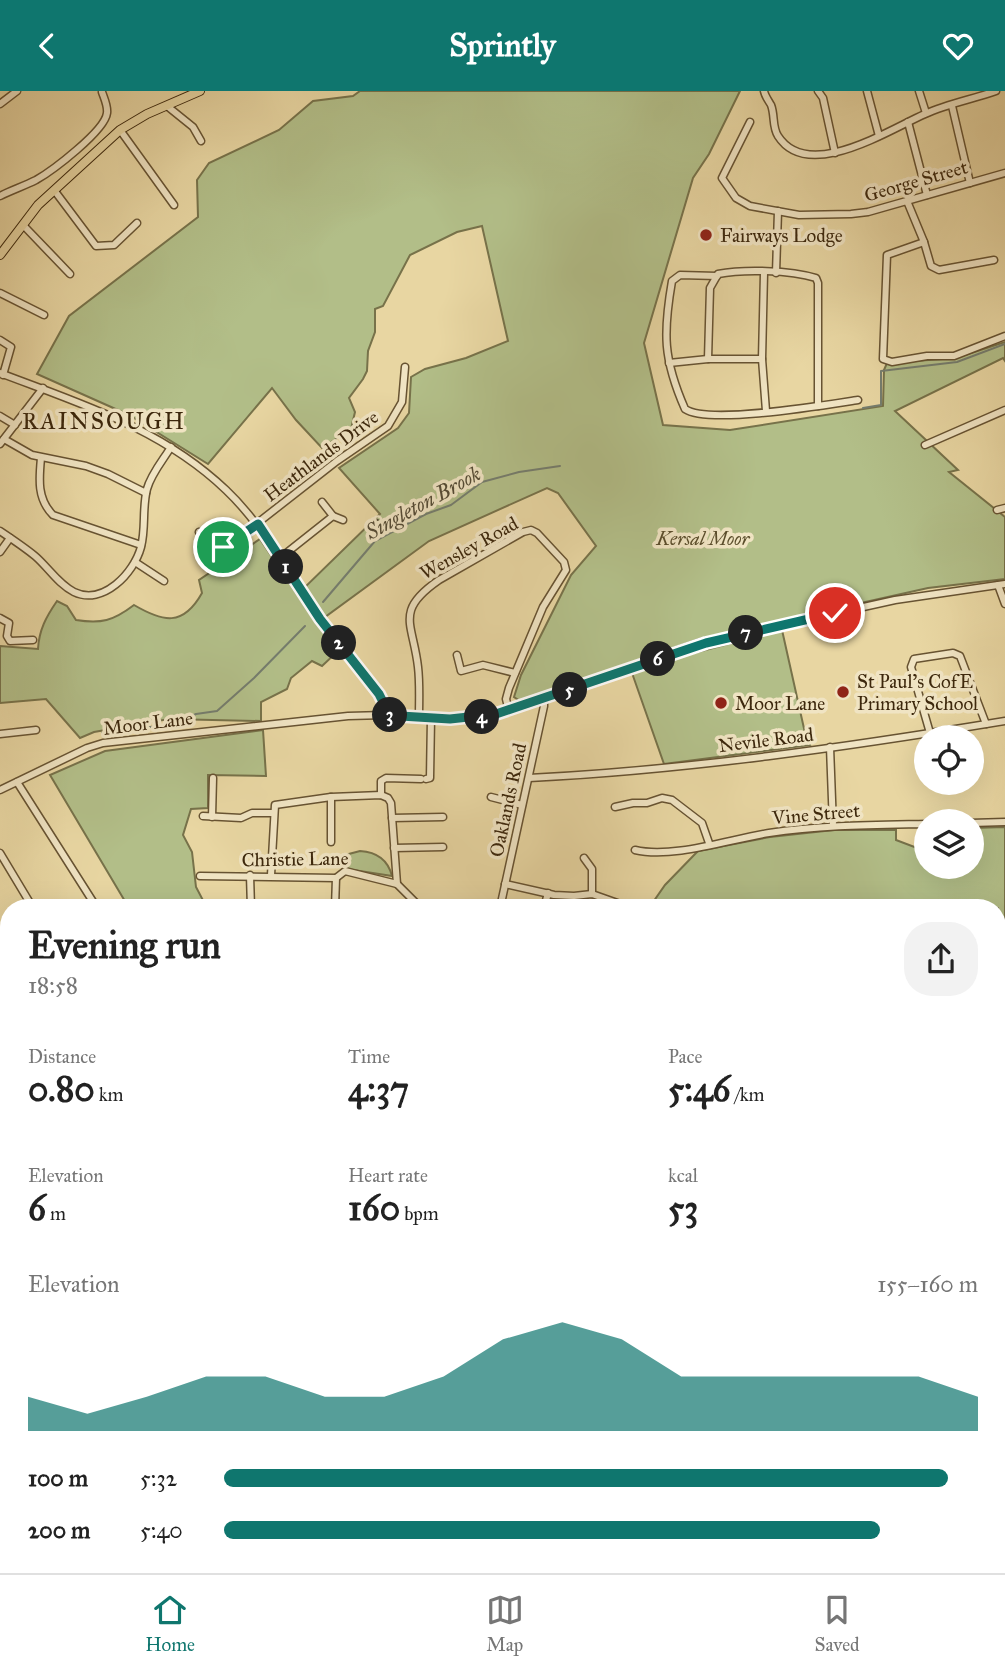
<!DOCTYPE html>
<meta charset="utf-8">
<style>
body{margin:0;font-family:"IM FELL Great Primer",serif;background:#f2f2f2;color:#222;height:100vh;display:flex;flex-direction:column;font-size:26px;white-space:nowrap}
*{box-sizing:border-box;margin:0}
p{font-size:23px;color:#767676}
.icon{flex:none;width:38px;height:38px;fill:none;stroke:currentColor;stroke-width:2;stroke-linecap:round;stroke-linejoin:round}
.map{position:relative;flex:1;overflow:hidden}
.details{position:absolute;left:0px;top:808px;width:1006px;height:674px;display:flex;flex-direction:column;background:#fff;border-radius:28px 28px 0 0;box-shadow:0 7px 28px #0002}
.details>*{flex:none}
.controls{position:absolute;left:914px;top:634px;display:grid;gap:14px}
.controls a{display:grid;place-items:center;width:70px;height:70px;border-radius:50%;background:#fff;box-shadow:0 7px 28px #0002;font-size:35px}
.pin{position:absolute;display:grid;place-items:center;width:60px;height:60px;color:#fff;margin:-30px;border:4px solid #fff;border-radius:50%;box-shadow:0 2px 7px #0007}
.km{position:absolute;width:35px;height:35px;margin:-18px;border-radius:50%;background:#222;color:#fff;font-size:19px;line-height:35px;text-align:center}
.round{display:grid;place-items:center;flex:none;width:74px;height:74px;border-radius:28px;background:#f2f2f2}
.headline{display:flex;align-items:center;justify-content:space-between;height:119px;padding:0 28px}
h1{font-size:38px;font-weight:800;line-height:52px}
.metrics{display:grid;grid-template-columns:repeat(3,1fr);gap:10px;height:119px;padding:7px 28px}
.metrics div{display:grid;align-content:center}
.metrics b{font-size:35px;font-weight:800}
.metrics small{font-size:19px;font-weight:400}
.metrics p{font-size:19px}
.chart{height:196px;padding:14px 28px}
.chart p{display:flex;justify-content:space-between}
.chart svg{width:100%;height:126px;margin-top:7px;fill:#0f766e;opacity:.7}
ul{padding:0 28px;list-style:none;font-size:23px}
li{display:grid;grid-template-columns:112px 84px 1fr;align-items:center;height:52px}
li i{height:18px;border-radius:9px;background:#0f766e}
header{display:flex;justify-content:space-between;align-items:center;height:91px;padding:0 28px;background:#0f766e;color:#fff;font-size:32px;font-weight:800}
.tab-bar{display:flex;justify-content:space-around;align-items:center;height:98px;border-top:2px solid #e0e0e0;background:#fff;font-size:19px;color:#767676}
.tab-bar a{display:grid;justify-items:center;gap:4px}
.tab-bar .selected{color:#0f766e}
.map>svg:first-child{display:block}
</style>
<header><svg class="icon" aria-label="back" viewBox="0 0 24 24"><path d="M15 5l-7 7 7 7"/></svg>Sprintly<svg class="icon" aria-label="heart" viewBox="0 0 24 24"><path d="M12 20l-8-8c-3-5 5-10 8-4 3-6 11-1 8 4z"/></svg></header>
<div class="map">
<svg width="1005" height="1482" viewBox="0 0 1005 1482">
<rect width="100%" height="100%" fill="#e8d6a2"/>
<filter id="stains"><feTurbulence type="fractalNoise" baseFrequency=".00286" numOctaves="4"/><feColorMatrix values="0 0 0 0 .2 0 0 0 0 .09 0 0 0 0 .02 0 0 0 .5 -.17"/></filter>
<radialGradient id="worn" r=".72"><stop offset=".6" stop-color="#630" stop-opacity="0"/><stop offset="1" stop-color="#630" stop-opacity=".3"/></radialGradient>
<g fill="#b2be88" stroke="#77724a" stroke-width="2">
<polygon points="360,0 740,0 709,63 693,87 644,252 663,334 730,339 883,315 884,279 887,272 956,267 1005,251 1005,270 1003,267 895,320 958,379 949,381 1005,426 1005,488 928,497 699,548 520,610 514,606 521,584 571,484 596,455 558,402 547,397 429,450 325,526 304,497 380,423 339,377 398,337 409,322 411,286 425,278 466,267 508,250 482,135 457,141 410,164 383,215 375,218 375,241 368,260 367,280 363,288 349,307 355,321 351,338 322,357 296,329 272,297 208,373 129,324 37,283 69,225 198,126 197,89 209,72 279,39 313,10 353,5"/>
<path d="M260,448L316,532L338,560L322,575L312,570L291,587L287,598L261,611V630L169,628L94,641L80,647L46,608L0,612V555L38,558C39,539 46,526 57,510L67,515L76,529C101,533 113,530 134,514C163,531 183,536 202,502L199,489Z"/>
<polygon points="782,539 805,642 810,654 664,673 632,582 690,563"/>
<polygon points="263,639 266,685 208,684 208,717 191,718 183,744 192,761 196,796 207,817 129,817 50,684 105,660"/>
<polygon points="1005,736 1005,980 998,984 998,817 649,817 665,794 698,760 770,746 834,739 896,739 896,749 917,757 926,757 926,775 971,775 971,737"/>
<path d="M360,760C376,761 388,769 392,785L347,778L337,771L345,764Z"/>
<polygon points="9,991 9,1474 450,1474 455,1482 0,1482 0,995"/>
<polygon points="1005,1017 1005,1482 781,1482 780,1474 998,1474 998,1021"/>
</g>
<polygon fill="#9bb7b0" stroke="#757d6e" stroke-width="2" points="1005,1138 1005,1206 998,1209 998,1143"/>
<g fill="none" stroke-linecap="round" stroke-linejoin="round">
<g stroke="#757d6e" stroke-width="2">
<polyline points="863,317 881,314 881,280 957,271 1005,253"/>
<polyline points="323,511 375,450 426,423 451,414 482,391 519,381 560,375"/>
<polyline points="102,642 174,633 196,623 217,620 254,587 305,535"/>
</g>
<defs>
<g id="minor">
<path d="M764,0C765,5 768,9 771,14C775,24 772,36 778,45C808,92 890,38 925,23C947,13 973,8 996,0"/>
<polyline points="818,0 823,7 835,62"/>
<polyline points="867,0 879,45"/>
<polyline points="919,0 926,22"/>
<polyline points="0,13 17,0"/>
<polyline points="167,15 193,36 201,50"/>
<polyline points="952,15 970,92"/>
<polyline points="750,31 722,87 736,107 750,115 799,124 851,123 868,121 1005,82"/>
<polyline points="908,31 927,104"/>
<polyline points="120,39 174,114"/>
<polyline points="54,99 96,155 114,154 137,132"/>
<path d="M0,105C12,99 24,95 36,89C52,80 105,40 107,22C108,15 104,7 102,1"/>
<polyline points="907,110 924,151 931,175 939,179 994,169"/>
<polyline points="23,134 70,183"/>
<polyline points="924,151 887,164 883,268 892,271 927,265 954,265 1005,245"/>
<polyline points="764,182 762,268 766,320"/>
<polyline points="776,182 778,120"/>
<path d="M717,185L680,184L672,190C663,242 663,268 685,318C708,334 825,314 858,309"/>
<polyline points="0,202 44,224"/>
<polyline points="0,249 11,256 3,284"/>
<path d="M708,268L710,197L718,183C743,178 790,179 816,187L818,192V315"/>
<polyline points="669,272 708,268 762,268"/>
<path d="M0,282C81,313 161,337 226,399C265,436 289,485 320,528C338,554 359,578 379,603L383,611L385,624"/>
<polyline points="0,325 15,334"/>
<polyline points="4,348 32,364 86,375 108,383 146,402"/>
<polyline points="0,353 43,297"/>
<polyline points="925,354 1005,319"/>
<path d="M41,367C39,388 37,408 53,424L141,454"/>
<polyline points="997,419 1005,417"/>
<polyline points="333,425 343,429"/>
<path d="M0,440C12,448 24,456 35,465C48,476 58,493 74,501C103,515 134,482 141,456C146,437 142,417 147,398C151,383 163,369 171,356"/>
<polyline points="199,441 219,455 228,455 337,370 388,335 402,311 405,276"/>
<polyline points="0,461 10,447"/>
<polyline points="280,467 333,425 322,411"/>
<polyline points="135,471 164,490"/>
<polyline points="998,494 1005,513"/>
<polyline points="0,527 9,532 7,545 10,550 33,549"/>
<polyline points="457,564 461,580 483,574 515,582"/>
<path d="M419,626C419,610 420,593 418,576C413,532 394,520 439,489L523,441L531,439L537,442L564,471L566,479L543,516L509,597L506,608L509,620"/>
<polyline points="930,642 911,576 914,568 953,562 960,565 986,633"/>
<polyline points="0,643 36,639"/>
<polyline points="830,656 833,735"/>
<path d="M529,687C688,679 847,656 1005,630"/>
<polyline points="426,688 430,687 431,627"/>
<polyline points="17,691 97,817"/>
<polyline points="0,699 87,657 103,652 348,625 385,624 450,628 496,623 728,546 895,509 1005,493"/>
<polyline points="381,704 381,690 386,687 421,688"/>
<polyline points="331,706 331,751"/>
<polyline points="491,706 522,714"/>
<polyline points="615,716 633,712 647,712 662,707 672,709 702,732 709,752"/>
<polyline points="203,725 241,727 252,722 273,722"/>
<polyline points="212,726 213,687"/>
<polyline points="392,727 443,726"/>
<polyline points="971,732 1005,731"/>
<polyline points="394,757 443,756"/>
<path d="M635,759C673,768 730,748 769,742C821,734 873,734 926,733"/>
<polyline points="0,762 33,817"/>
<polyline points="584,767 592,778 592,803"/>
<polyline points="250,784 251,817"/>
<polyline points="271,784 275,714 331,706 381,704 388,707 391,712 397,793"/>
<polyline points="200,785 336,787 345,780 397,793 421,817"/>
<polyline points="505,793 554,804 574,805 592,803 623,814 641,815"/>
<polyline points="335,817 336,787"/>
<polyline points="500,817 544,615 544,608"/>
<polyline points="544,817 548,802"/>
<polyline points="0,851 9,845"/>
<polyline points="0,989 9,986"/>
<polyline points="461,1474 466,1482"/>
<polyline points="726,1474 727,1482"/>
<polyline points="497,1482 500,1474"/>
<polyline points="562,1482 566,1474"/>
<polyline points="664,1482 665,1474"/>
</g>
<polyline id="major" points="0,164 38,114 120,39 147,23 200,0"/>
</defs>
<use href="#minor" stroke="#675332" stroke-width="9"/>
<use href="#major" stroke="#3c270c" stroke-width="10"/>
<use href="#minor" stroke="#f0e4c3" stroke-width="6"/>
<use href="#major" stroke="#e8d6a2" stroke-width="8"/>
</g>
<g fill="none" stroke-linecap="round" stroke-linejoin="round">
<defs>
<polyline id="route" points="223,456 258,433 320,528 379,603 383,611 384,624 450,628 496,623 706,552 835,522"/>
</defs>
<use href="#route" stroke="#fff" stroke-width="14"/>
<use href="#route" stroke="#0f766e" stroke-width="9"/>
</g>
<g fill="#8f2418" stroke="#f0e4c3" stroke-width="2.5">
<circle cx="706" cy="144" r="7"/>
<circle cx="843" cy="601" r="7"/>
<circle cx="721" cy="612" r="7"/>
</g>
<g text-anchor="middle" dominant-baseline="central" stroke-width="7" stroke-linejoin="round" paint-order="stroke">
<g font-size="19" fill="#3c270c" stroke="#f0e4c3">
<text transform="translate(916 90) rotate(-16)">George Street</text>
<text transform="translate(321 365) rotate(-37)">Heathlands Drive</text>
<text transform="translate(469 457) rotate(-29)">Wensley Road</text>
<text transform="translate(148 632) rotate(-7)">Moor Lane</text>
<text transform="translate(766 649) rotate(-7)">Nevile Road</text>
<text transform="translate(508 709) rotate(-78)">Oaklands Road</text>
<text transform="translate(816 723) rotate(-5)">Vine Street</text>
<text transform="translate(295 768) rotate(-1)">Christie Lane</text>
</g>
<g font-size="19" fill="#3c270c" stroke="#f0e4c3" text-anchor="start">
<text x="720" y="144">Fairways Lodge</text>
<text x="857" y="590">St Paul's CofE<tspan x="857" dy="22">Primary School</tspan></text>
<text x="735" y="612">Moor Lane</text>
</g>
<g font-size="19" font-style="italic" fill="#5a4d2b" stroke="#f0e4c3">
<text x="703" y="447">Kersal Moor</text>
</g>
<g font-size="21" font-style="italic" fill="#544b35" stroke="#f0e4c3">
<text transform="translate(423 412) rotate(-29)">Singleton Brook</text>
</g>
<g font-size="23" letter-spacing="2" fill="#3c270c" stroke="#f0e4c3">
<text x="104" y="330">RAINSOUGH</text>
</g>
</g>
<rect width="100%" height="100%" filter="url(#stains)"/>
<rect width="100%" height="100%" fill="url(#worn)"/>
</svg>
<div class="controls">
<a><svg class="icon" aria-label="locate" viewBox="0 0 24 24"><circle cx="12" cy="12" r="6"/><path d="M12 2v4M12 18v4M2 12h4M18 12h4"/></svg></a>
<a><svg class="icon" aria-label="layers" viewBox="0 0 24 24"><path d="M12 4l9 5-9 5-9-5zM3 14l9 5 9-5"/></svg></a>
</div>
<div class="pin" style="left:223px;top:456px;background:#1e9e55"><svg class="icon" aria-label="arrive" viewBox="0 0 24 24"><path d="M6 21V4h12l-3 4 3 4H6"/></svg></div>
<div class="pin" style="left:835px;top:522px;background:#d93025"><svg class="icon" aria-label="check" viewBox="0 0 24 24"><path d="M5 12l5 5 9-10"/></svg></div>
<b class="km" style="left:286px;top:476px">1</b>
<b class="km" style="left:339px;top:552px">2</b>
<b class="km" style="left:390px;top:624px">3</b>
<b class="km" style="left:482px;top:626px">4</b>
<b class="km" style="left:570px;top:599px">5</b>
<b class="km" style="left:658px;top:568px">6</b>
<b class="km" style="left:746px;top:542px">7</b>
<section class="details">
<div class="headline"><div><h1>Evening run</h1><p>18:58</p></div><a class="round"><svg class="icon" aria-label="share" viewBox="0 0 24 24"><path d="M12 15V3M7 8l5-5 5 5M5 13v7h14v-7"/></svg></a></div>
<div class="metrics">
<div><p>Distance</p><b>0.80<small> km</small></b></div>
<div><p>Time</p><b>4:37</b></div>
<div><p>Pace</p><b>5:46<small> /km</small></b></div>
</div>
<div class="metrics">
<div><p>Elevation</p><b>6<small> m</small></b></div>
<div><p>Heart rate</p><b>160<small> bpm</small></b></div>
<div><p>kcal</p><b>53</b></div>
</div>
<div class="chart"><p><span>Elevation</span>155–160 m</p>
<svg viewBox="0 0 160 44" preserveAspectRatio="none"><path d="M0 44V32L10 38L20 32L30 25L40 25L50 32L60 32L70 25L80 12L90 6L100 12L110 25L120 25L130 25L140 25L150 25L160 32V44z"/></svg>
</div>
<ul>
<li><b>100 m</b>5:32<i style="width:96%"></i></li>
<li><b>200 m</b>5:40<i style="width:87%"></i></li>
</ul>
</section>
</div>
<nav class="tab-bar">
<a class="selected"><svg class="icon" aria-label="home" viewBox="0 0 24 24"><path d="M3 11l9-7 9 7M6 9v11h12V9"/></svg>Home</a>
<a><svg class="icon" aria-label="map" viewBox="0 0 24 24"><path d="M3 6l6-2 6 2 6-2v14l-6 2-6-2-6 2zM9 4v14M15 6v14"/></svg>Map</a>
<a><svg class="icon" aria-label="saved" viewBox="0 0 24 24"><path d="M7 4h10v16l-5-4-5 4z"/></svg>Saved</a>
</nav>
